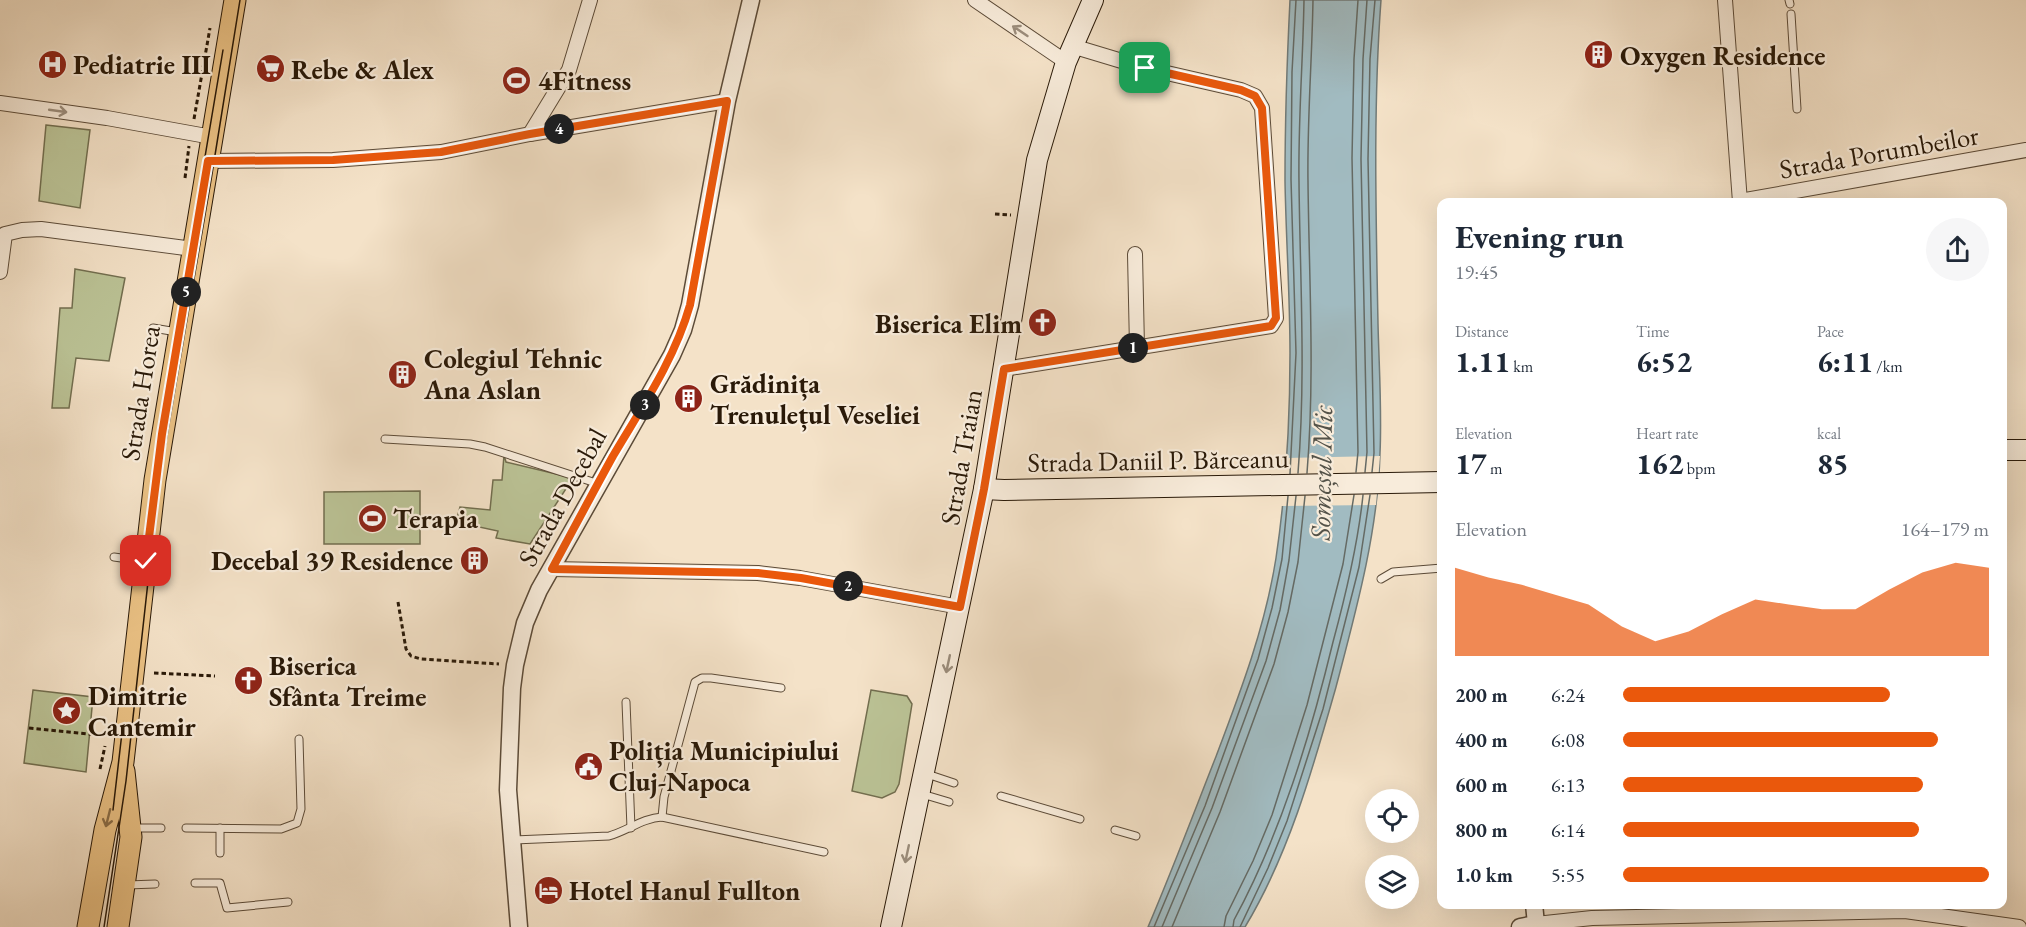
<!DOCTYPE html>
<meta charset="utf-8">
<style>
body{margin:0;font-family:"EB Garamond",serif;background:#f6f6f7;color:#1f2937;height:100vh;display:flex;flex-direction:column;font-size:22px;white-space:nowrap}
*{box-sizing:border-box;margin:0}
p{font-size:20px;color:#747a83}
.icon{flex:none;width:33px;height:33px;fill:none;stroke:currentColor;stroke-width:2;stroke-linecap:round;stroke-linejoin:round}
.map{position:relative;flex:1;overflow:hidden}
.sheet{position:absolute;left:1437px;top:198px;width:570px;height:711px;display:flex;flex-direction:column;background:#fff;border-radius:12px;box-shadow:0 6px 24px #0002}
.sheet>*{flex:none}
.controls{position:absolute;left:1365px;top:789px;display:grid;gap:12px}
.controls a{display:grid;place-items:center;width:54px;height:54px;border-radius:50%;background:#fff;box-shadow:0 6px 24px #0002;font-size:30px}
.pin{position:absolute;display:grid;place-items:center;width:51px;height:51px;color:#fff;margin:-26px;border-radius:12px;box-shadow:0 3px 9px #0006}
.km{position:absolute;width:30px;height:30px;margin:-15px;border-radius:50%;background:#222;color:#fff;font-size:16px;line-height:30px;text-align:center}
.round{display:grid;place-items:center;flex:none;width:63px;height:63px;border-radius:32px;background:#f6f6f7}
.summary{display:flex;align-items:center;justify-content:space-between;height:102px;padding:0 18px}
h1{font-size:33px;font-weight:700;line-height:45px}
.metrics{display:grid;grid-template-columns:repeat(3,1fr);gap:9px;height:102px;padding:6px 18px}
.metrics div{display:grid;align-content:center}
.metrics b{font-size:30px;font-weight:700}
.metrics small{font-size:16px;font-weight:400}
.metrics p{font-size:16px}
.chart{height:168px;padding:12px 18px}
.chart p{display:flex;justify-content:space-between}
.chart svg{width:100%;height:108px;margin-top:6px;fill:#ea580c;opacity:.7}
ul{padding:0 18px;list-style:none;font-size:20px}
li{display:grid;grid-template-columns:96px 72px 1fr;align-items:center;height:45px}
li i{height:15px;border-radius:8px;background:#ea580c}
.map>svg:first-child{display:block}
</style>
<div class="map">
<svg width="2026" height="927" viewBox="0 0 2026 927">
<rect width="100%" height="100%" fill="#f4e2c8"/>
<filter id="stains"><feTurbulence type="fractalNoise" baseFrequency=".00333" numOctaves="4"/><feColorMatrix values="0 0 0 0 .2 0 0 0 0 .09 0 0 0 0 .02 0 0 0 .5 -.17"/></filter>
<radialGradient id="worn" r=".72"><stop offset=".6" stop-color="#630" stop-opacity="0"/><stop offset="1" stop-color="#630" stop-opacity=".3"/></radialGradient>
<g fill="#bbc396" stroke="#726e4f" stroke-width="1.5">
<polygon points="46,125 90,130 80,208 39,201"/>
<polygon points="75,269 125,278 109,361 76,358 69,408 52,408 60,308 72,308"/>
<polygon points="504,455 506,462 573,478 530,544 496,538 498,531 456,522 460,507 490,510 493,480 502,480"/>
<polygon points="420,491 420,544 324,544 324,492"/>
<polygon points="33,690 93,697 86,772 24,763"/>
<polygon points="871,690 907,696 912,704 899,784 895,792 882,798 852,791"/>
</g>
<path fill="#a1bbc1" stroke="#717a77" stroke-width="1.5" d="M1290,0H1381C1373,108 1376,216 1378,324C1379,367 1382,410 1380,453C1378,532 1356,611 1336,687C1313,768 1289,854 1245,927H1148C1172,871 1193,815 1215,759C1240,693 1265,628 1276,558C1286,491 1290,421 1290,353C1290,296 1286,239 1285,181C1285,121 1287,60 1290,0Z"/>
<polygon fill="#f4e2c8" points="1380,456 1376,505 1281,506 1285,458"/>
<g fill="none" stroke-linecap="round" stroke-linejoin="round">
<g stroke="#656a64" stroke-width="1.5">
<polyline points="1356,472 1358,452 1352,158 1354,59 1358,0"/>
<polyline points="1365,472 1367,452 1361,159 1363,59 1367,0"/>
<polyline points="1372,472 1374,453 1368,159 1370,59 1375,0"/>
<path d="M1298,473C1306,376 1300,279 1299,182C1298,121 1303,61 1304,0"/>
<path d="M1307,473C1315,376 1309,279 1308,182C1307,121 1312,61 1313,0"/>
<polyline points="1290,474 1296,353 1291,179 1292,72 1296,0"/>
<polyline points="1154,927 1205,806 1258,659 1272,608 1282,559 1288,496"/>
<polyline points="1162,927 1212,808 1266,661 1280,610 1289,560 1296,496"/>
<polyline points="1172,927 1220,812 1274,664 1288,612 1298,562 1305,496"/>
<polyline points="1224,927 1226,916 1253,861 1272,815 1307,705 1343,564 1354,495"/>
<path d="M1233,927L1234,920C1281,833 1310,737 1333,642C1346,594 1358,544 1363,495"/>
<polyline points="1240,927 1268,868 1287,821 1323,709 1359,567 1370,495"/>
</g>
<defs>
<g id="service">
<polyline points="1789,0 1790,4"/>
<polyline points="1791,14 1797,109"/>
<polyline points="153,328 177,332"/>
<polyline points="385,439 470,444 485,447 599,484"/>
<polyline points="114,557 143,561"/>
<polyline points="1381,579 1393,572 1442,568"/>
<polyline points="626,702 631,828"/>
<polyline points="927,774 954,783"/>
<polyline points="922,794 949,802"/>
<polyline points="1001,796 1080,819"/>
<polyline points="662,817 664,797 695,682 702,678 711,678 781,688"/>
<polyline points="133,828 161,828"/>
<polyline points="186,828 281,829 297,823 301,809 299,739"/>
<polyline points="220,828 220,853"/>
<polyline points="1115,830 1136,836"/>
<path d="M514,840L609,836C627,831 643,818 662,817L824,852"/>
<polyline points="195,883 220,883 227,908 288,902"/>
<polyline points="127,885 155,884"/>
</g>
<g id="minor">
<polyline points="975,0 1066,62"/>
<polyline points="1725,0 1740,202"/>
<polyline points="0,103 107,118 212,137"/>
<polyline points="530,134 569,70 590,0"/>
<polyline points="208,161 333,160 441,152 530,134 727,101"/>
<polyline points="1740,201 2026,150"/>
<polyline points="1135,254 1137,347"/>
<polyline points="0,272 5,234 22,230 41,229 193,249"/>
<polyline points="1004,369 1271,326 1276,318 1262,108 1255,96 1241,90 1145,68 1072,46"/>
<polyline points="552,569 758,573 800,578 960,607"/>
<polyline points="1536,924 1592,918 1905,911 2019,927"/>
</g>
<g id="tertiary">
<polyline points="519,927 508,790 512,688 515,665 525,623 539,590 672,355 683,330 690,305 727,101 751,0"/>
<polyline points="1520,927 1536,924 1534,904"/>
</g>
<g id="secondary">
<polyline points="2002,450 2026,450"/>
<polyline points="984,489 1004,490 1442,482"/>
<polyline points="891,927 984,489 1037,160 1066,62 1093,0"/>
</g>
<g id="primary">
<polyline points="88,927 105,830 123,762 155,480 235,0"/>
<polyline points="118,927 131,837 124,771"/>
</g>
</defs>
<use href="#service" stroke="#5c4b38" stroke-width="9"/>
<use href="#minor" stroke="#5c4b38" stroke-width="16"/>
<use href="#tertiary" stroke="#5c4b38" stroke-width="19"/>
<use href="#secondary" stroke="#291908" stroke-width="22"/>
<use href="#primary" stroke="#291908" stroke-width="23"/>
<g stroke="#291908" stroke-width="3" stroke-dasharray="4.5 3" stroke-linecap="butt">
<polyline points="194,119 210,28"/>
<polyline points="185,178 189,146"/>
<polyline points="995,214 1011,215"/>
<polyline points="398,602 406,649 411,656 421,659 499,664"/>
<polyline points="154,673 215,676"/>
<polyline points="29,728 98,735"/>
<polyline points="100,769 105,746"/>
</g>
<use href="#service" stroke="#f8ecdb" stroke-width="7"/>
<use href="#minor" stroke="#f8ecdb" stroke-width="14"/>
<use href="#tertiary" stroke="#f8ecdb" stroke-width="16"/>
<use href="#secondary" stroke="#f8ecdb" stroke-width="20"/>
<use href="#primary" stroke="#eac184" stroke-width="21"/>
<g stroke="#291908" stroke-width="1.5">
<polyline points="181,299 223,50"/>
<polyline points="113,810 123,724"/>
<polyline points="104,927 126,781 159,482 211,180 240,0"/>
</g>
</g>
<defs><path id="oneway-shaft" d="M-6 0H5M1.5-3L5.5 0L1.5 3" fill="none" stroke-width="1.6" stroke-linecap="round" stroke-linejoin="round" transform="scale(1.5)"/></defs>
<g stroke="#9b8d7c">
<use href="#oneway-shaft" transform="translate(1020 31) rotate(-146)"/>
<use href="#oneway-shaft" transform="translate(58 111) rotate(8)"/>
<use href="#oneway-shaft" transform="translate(948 664) rotate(102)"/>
<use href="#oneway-shaft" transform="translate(907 854) rotate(102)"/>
</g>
<use stroke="#8a6d46" href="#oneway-shaft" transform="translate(108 818) rotate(104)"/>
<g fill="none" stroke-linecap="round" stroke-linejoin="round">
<defs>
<path id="route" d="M146,561L162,434L208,161L333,160L441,152L530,134L727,101L690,305C674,361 642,407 613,456C592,494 572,532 552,569L758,573L801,578L960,607L984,489L1004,369L1271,326L1276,318L1262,108L1255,96L1241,90L1145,68"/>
</defs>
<use href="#route" stroke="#fff" stroke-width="12"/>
<use href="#route" stroke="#ea580c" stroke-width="8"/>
</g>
<defs>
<symbol id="building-disc" viewBox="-11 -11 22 22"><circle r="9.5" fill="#8f2418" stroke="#f8ecdb"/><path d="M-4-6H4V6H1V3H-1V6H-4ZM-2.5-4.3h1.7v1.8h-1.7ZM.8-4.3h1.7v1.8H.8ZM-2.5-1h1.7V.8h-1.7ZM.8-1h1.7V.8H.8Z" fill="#fff"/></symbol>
<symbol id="hospital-disc" viewBox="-11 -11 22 22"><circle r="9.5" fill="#8f2418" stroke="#f8ecdb"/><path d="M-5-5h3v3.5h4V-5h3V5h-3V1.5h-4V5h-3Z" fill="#fff"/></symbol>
<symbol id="supermarket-disc" viewBox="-11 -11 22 22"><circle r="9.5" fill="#8f2418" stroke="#f8ecdb"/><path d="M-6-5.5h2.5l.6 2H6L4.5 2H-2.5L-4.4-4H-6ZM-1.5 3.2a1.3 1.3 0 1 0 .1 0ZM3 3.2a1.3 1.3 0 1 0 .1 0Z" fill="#fff"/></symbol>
<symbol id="stadium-disc" viewBox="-11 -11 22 22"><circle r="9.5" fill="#8f2418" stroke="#f8ecdb"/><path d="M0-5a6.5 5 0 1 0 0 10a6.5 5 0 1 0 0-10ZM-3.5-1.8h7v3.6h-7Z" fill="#fff"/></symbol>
<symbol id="church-disc" viewBox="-11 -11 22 22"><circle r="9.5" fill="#8f2418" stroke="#f8ecdb"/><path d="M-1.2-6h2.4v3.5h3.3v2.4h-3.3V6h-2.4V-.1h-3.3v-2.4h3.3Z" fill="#fff"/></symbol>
<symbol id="sight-disc" viewBox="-11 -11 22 22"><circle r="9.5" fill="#8f2418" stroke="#f8ecdb"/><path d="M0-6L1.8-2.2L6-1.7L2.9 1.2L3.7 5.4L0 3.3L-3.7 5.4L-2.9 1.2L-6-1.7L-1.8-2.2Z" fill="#fff"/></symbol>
<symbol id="civic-disc" viewBox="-11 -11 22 22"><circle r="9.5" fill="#8f2418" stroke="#f8ecdb"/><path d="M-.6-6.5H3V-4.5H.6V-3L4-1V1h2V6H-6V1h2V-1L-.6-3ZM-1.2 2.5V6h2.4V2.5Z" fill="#fff"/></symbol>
<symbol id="hotel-disc" viewBox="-11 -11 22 22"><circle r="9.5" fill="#8f2418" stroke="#f8ecdb"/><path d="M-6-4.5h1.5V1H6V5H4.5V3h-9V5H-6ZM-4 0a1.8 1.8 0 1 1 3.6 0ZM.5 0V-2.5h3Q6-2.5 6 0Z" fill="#fff"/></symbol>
</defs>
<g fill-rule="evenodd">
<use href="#building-disc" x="1582" y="38" width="33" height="33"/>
<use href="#hospital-disc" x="36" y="48" width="33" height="33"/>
<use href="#supermarket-disc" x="254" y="52" width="33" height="33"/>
<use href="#stadium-disc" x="500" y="64" width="33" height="33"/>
<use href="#church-disc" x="1026" y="306" width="33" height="33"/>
<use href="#building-disc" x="386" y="358" width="33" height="33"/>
<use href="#building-disc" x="672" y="382" width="33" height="33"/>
<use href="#stadium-disc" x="356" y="502" width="33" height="33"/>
<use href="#building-disc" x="458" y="544" width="33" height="33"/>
<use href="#church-disc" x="232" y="664" width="33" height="33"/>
<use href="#sight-disc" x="50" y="694" width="33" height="33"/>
<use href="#civic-disc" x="572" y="750" width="33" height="33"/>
<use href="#hotel-disc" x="532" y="874" width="33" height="33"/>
</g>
<g text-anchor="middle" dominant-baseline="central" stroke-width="4.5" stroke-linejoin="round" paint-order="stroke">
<g font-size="27" font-weight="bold" fill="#291908" stroke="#f8ecdb" text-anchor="start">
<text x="1620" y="55">Oxygen Residence</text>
<text x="73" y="64">Pediatrie III</text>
<text x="291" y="69">Rebe &amp; Alex</text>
<text x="538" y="80">4Fitness</text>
<text x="1022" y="323" text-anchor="end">Biserica Elim</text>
<text x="424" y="358">Colegiul Tehnic<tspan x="424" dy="31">Ana Aslan</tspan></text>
<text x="710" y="383">Grădinița<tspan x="710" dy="31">Trenulețul Veseliei</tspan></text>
<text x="393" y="518">Terapia</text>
<text x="453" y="560" text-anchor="end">Decebal 39 Residence</text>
<text x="269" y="665">Biserica<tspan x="269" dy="31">Sfânta Treime</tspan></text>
<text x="88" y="695">Dimitrie<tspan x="88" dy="31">Cantemir</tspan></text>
<text x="609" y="750">Poliția Municipiului<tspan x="609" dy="31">Cluj-Napoca</tspan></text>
<text x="569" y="890">Hotel Hanul Fullton</text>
</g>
<g font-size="27" fill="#291908" stroke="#f8ecdb">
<text transform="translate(1879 152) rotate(-10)">Strada Porumbeilor</text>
<text transform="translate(140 393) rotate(-81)">Strada Horea</text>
<text transform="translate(961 457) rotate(-80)">Strada Traian</text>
<text transform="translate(1158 460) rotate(-1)">Strada Daniil P. Bărceanu</text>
<text transform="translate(562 497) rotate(-61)">Strada Decebal</text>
</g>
<g font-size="28" font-style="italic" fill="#535249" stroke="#f8ecdb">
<text transform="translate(1321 473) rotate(-89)">Someșul Mic</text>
</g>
</g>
<rect width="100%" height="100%" filter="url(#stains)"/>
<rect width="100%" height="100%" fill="url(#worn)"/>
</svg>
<div class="controls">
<a><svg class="icon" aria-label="locate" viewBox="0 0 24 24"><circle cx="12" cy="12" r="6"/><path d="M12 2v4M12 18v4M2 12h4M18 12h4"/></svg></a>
<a><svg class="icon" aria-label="layers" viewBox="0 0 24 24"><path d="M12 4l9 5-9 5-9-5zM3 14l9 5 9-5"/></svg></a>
</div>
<div class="pin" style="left:1145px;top:68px;background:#1e9e55"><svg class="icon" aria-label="arrive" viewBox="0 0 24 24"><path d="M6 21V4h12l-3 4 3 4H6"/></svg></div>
<div class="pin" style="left:146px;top:561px;background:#d93025"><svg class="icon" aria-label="check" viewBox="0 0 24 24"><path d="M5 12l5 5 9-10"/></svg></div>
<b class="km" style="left:1133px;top:348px">1</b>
<b class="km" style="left:848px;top:586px">2</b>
<b class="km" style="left:645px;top:405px">3</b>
<b class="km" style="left:559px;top:129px">4</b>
<b class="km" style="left:186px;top:292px">5</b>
<section class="sheet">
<div class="summary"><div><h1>Evening run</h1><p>19:45</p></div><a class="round"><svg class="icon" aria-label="share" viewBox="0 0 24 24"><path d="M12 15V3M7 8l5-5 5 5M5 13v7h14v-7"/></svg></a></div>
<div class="metrics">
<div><p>Distance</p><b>1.11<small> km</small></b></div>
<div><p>Time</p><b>6:52</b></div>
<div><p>Pace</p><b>6:11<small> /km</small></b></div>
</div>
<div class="metrics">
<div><p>Elevation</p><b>17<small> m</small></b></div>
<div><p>Heart rate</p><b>162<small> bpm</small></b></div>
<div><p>kcal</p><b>85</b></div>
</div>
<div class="chart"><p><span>Elevation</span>164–179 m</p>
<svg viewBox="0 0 160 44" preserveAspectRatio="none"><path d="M0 44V8L10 12L20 15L30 19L40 23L50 32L60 38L70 34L80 27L90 21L100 23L110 25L120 25L130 17L140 10L150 6L160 8V44z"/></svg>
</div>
<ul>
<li><b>200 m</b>6:24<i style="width:73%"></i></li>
<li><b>400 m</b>6:08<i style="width:86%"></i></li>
<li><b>600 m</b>6:13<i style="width:82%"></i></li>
<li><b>800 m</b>6:14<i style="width:81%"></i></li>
<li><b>1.0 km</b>5:55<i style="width:100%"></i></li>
</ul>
</section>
</div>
